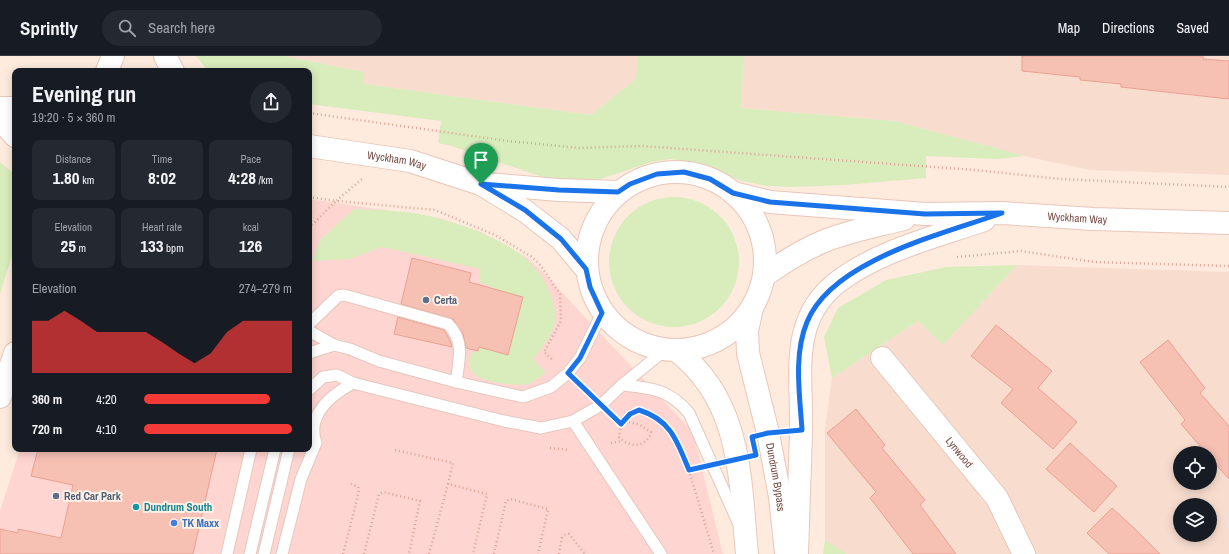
<!DOCTYPE html>
<meta charset="utf-8">
<style>
body{margin:0;font-family:"Archivo Narrow",sans-serif;background:#242831;color:#f1f3f6;height:100vh;display:flex;flex-direction:column;font-size:15px;white-space:nowrap}
*{box-sizing:border-box;margin:0}
p{font-size:13px;color:#9ea1a6}
.icon{flex:none;width:22px;height:22px;fill:none;stroke:currentColor;stroke-width:2;stroke-linecap:round;stroke-linejoin:round}
.map{position:relative;flex:1;overflow:hidden}
.panel{position:absolute;left:12px;top:12px;width:300px;height:384px;display:flex;flex-direction:column;background:#171b24;border-radius:8px;box-shadow:0 2px 10px #0003}
.panel>*{flex:none}
.controls{position:absolute;left:1173px;top:390px;display:grid;gap:8px}
.controls a{display:grid;place-items:center;width:44px;height:44px;border-radius:50%;background:#171b24;box-shadow:0 2px 10px #0003;font-size:20px}
.pin{position:absolute;display:grid;place-items:center;width:34px;height:34px;color:#fff;margin:-41px -17px;border-radius:50% 50% 50% 0;rotate:-45deg;box-shadow:0 0 4px #0007}
.pin .icon{rotate:45deg}
.round{display:grid;place-items:center;flex:none;width:42px;height:42px;border-radius:21px;background:#242831}
.overview{display:flex;align-items:center;justify-content:space-between;height:68px;padding:0 20px}
h1{font-size:22px;font-weight:700;line-height:30px}
.metrics{display:grid;grid-template-columns:repeat(3,1fr);gap:6px;height:68px;padding:4px 20px}
.metrics div{display:grid;align-content:center;border-radius:8px;background:#242831;text-align:center}
.metrics b{font-size:17px;font-weight:700}
.metrics small{font-size:11px;font-weight:400}
.metrics p{font-size:11px}
.chart{height:112px;padding:8px 20px}
.chart p{display:flex;justify-content:space-between}
.chart svg{width:100%;height:72px;margin-top:4px;fill:#f43a37;opacity:.7}
ul{padding:0 20px;list-style:none;font-size:13px}
li{display:grid;grid-template-columns:64px 48px 1fr;align-items:center;height:30px}
li i{height:10px;border-radius:5px;background:#f43a37}
header{display:flex;align-items:center;gap:24px;box-sizing:border-box;height:56px;padding:0 20px;background:#171b24;border-bottom:1px solid #363941}
header strong{font-size:19px}
nav{display:flex;gap:22px;margin-inline-start:auto;font-size:14px}
.search{width:280px;height:36px;background:#242831;display:flex;align-items:center;gap:10px;box-sizing:border-box;padding:0 14px;border-radius:22px;color:#9ea1a6;font-size:15px}
.map>svg:first-child{display:block}
</style>
<header>
<strong>Sprintly</strong>
<div class="search"><svg class="icon" aria-label="search" viewBox="0 0 24 24"><circle cx="10" cy="10" r="6"/><path d="M15 15l6 6"/></svg>Search here</div>
<nav><a>Map</a><a>Directions</a><a>Saved</a></nav>
</header>
<div class="map">
<svg width="1229" height="498" viewBox="0 0 1229 498">
<rect width="100%" height="100%" fill="#feebde"/>
<g fill="#f8ddcf" fill-rule="evenodd">
<polygon points="284,0 1229,0 1229,119 1090,114 1024,100 895,65 741,52 636,23 591,59 364,28 364,16"/>
<path d="M1017,209L1229,216V498H846L825,484V372L832,322L918,265L943,289ZM1180,397H1210V427H1180ZM1180,449H1210V479H1180Z"/>
</g>
<polygon fill="#ffd5d1" points="309,143 440,162 481,176 526,201 539,212 693,376 723,498 0,498 0,455 20,393 309,393"/>
<g fill="#d9ecbc">
<polygon points="196,0 284,0 364,16 364,28 591,59 636,23 638,0 744,0 741,52 895,65 1024,100 997,103 926,100 926,122 844,129 795,131 767,130 742,125 690,106 670,103 652,106 600,123 581,124 546,122 448,89 438,87 441,65 309,48 309,15 208,15"/>
<polygon points="0,106 12,116 15,122 15,190 0,238"/>
<circle cx="674" cy="206" r="65"/>
<path d="M354,153C378,154 405,154 429,160C474,171 539,193 552,243C553,247 556,253 556,258C556,275 543,291 533,303L546,317C541,320 534,326 528,328C516,331 474,326 470,313C469,309 470,302 471,297L478,295L479,291L508,299L523,242L492,234L493,232L479,226L480,213L382,191L349,203L312,205L320,184Z"/>
<polygon points="1017,209 943,289 918,265 832,322 824,281 838,252 886,224 946,211"/>
<polygon points="825,484 846,497 846,498 823,498"/>
</g>
<g fill="#f6c0b3" stroke="#eaa192">
<polygon points="1022,0 1203,0 1203,3 1229,5 1229,43 1121,31 1121,28 1080,24 1080,21 1022,15"/>
<polygon points="412,202 471,217 469,226 523,241 508,299 479,291 478,295 466,292 463,278 453,263 401,248"/>
<polygon points="398,261 444,274 450,284 452,291 394,278"/>
<polygon points="996,269 1052,315 1038,332 1077,366 1053,393 1001,347 1013,333 971,300"/>
<polygon points="1168,284 1205,332 1200,337 1229,370 1229,423 1210,402 1210,397 1206,397 1181,368 1185,364 1140,306"/>
<polygon points="856,353 885,389 882,392 925,444 920,449 956,498 913,498 870,442 876,436 827,377"/>
<polygon points="1070,387 1117,430 1094,456 1046,413"/>
<polygon points="38,393 217,393 193,498 0,498 0,473 18,477 18,473 61,482 73,429 31,420"/>
<polygon points="1112,452 1135,473 1160,498 1109,498 1087,477"/>
</g>
<g fill="none" stroke-linecap="round" stroke-linejoin="round">
<defs>
<g id="lane">
<path d="M309,268L338,240L344,239L448,268C465,285 459,305 456,326"/>
<polyline points="309,275 334,289 350,293 379,305 456,326 523,341 551,331 568,317 580,302 602,257"/>
<polyline points="309,297 334,289"/>
<path d="M622,329C651,332 669,333 689,357L738,466"/>
<polyline points="309,334 323,321 337,319 353,327 504,365 541,372 573,365 601,349 622,329 665,294"/>
<polyline points="573,365 661,498"/>
<polyline points="227,498 251,393"/>
<polyline points="250,498 275,393"/>
<polyline points="264,498 289,393"/>
<path d="M282,498L301,423L316,387C306,359 331,339 353,327"/>
</g>
<g id="street">
<path id="s1" d="M882,302L997,442L1024,498"/>
</g>
<g id="secondary">
<polyline points="165,0 173,15"/>
<polyline points="107,15 113,0"/>
<polyline points="0,52 15,52"/>
<polyline points="0,63 15,80"/>
<path id="s2" d="M309,90L410,105L481,128L525,155L561,183L586,213"/>
<circle cx="676" cy="205" r="89"/>
<polyline points="487,128 559,134 618,136"/>
<path id="s3" d="M733,137L770,146L925,158L1002,157L1093,163L1229,167"/>
<path d="M764,220C782,207 801,195 822,186C848,175 877,170 904,163"/>
<path id="s4" d="M752,252L747,275L748,297L768,377L780,441L786,497"/>
<path d="M677,295C742,345 740,424 747,498"/>
<polyline points="0,341 15,297"/>
<path d="M797,498C798,458 800,417 801,377C803,322 787,264 839,225C881,194 935,181 984,164"/>
</g>
</defs>
<use href="#lane" stroke="#e5c7bc" stroke-width="13"/>
<use href="#street" stroke="#e5c7bc" stroke-width="24"/>
<use href="#secondary" stroke="#eac6b9" stroke-width="24"/>
<g stroke="#daa397" stroke-width="2.5" stroke-dasharray="1 3" stroke-linecap="butt">
<polyline points="309,57 508,85 579,92 642,90 975,114 1061,123 1229,131"/>
<polyline points="309,141 336,145 362,123"/>
<polyline points="309,172 336,145 435,154 495,179 532,201 541,210 560,238 561,265 544,296 554,305"/>
<polyline points="957,201 1021,195 1094,206 1229,210"/>
<path d="M615,363L621,368L630,358L639,354C671,364 677,385 689,414L693,413"/>
<path d="M629,366L640,369L651,376C647,392 629,392 619,381L621,368Z"/>
<polyline points="611,387 622,385"/>
<polyline points="550,392 569,394"/>
<polyline points="395,394 453,407 448,428 487,438 473,498"/>
<polyline points="689,414 714,498"/>
<polyline points="343,498 359,435 358,431 351,428"/>
<polyline points="364,498 379,438 383,436 420,445 409,498"/>
<polyline points="429,498 448,428"/>
<polyline points="494,498 506,445 510,443 548,453 538,498"/>
<polyline points="559,498 562,482 565,479 569,478 585,498"/>
</g>
<use href="#lane" stroke="#fff" stroke-width="11"/>
<use href="#street" stroke="#fff" stroke-width="22"/>
<use href="#secondary" stroke="#fff" stroke-width="22"/>
</g>
<g fill="none" stroke-linecap="round" stroke-linejoin="round">
<defs>
<path id="route" d="M684,116L710,123L733,137L770,146L925,158L1002,157C943,178 832,204 807,266C793,300 800,340 802,374L768,377L752,381L756,399L689,414C677,385 671,364 639,354L630,358L621,368L568,317L580,302L602,257L590,231L586,213L561,183L525,154L481,128L559,134L618,136L630,128L657,118Z"/>
</defs>
<use href="#route" stroke="#fff" stroke-width="8"/>
<use href="#route" stroke="#1a73e8" stroke-width="5"/>
</g>
<g fill="#5c6f8a" stroke="#fff0e6" stroke-width="1.5">
<circle cx="426" cy="244" r="4"/>
<circle cx="56" cy="440" r="4"/>
</g>
<circle fill="#0f9aa8" stroke="#fff0e6" stroke-width="1.5" cx="136" cy="451" r="4"/>
<circle fill="#3f7fe0" stroke="#fff0e6" stroke-width="1.5" cx="174" cy="467" r="4"/>
<g text-anchor="middle" dominant-baseline="central" stroke-width="4" stroke-linejoin="round" paint-order="stroke">
<g font-size="11" fill="#764c44" stroke="#fff0e6">
<text stroke="none"><textPath href="#s2" startOffset="89">Wyckham Way</textPath></text>
<text stroke="none"><textPath href="#s3" startOffset="346">Wyckham Way</textPath></text>
<text stroke="none"><textPath href="#s1" startOffset="122">Lynwood</textPath></text>
<text stroke="none"><textPath href="#s4" startOffset="173">Dundrum Bypass</textPath></text>
</g>
<g font-size="11" font-weight="bold" fill="#4e5e75" stroke="#fff0e6" text-anchor="start">
<text x="434" y="244">Certa</text>
<text x="64" y="440">Red Car Park</text>
</g>
<g font-size="11" font-weight="bold" fill="#0d838f" stroke="#fff0e6" text-anchor="start">
<text x="144" y="451">Dundrum South</text>
</g>
<g font-size="11" font-weight="bold" fill="#366cbe" stroke="#fff0e6" text-anchor="start">
<text x="182" y="467">TK Maxx</text>
</g>
</g>
</svg>
<div class="controls">
<a><svg class="icon" aria-label="locate" viewBox="0 0 24 24"><circle cx="12" cy="12" r="6"/><path d="M12 2v4M12 18v4M2 12h4M18 12h4"/></svg></a>
<a><svg class="icon" aria-label="layers" viewBox="0 0 24 24"><path d="M12 4l9 5-9 5-9-5zM3 14l9 5 9-5"/></svg></a>
</div>
<div class="pin" style="left:481px;top:128px;background:#1e9e55"><svg class="icon" aria-label="arrive" viewBox="0 0 24 24"><path d="M6 21V4h12l-3 4 3 4H6"/></svg></div>
<section class="panel">
<div class="overview"><div><h1>Evening run</h1><p>19:20 · 5 × 360 m</p></div><a class="round"><svg class="icon" aria-label="share" viewBox="0 0 24 24"><path d="M12 15V3M7 8l5-5 5 5M5 13v7h14v-7"/></svg></a></div>
<div class="metrics">
<div><p>Distance</p><b>1.80<small> km</small></b></div>
<div><p>Time</p><b>8:02</b></div>
<div><p>Pace</p><b>4:28<small> /km</small></b></div>
</div>
<div class="metrics">
<div><p>Elevation</p><b>25<small> m</small></b></div>
<div><p>Heart rate</p><b>133<small> bpm</small></b></div>
<div><p>kcal</p><b>126</b></div>
</div>
<div class="chart"><p><span>Elevation</span>274–279 m</p>
<svg viewBox="0 0 160 44" preserveAspectRatio="none"><path d="M0 44V12L10 12L20 6L30 12L40 19L50 19L60 19L70 19L80 25L90 32L100 38L110 32L120 19L130 12L140 12L150 12L160 12V44z"/></svg>
</div>
<ul>
<li><b>360 m</b>4:20<i style="width:85%"></i></li>
<li><b>720 m</b>4:10<i style="width:100%"></i></li>
</ul>
</section>
</div>
